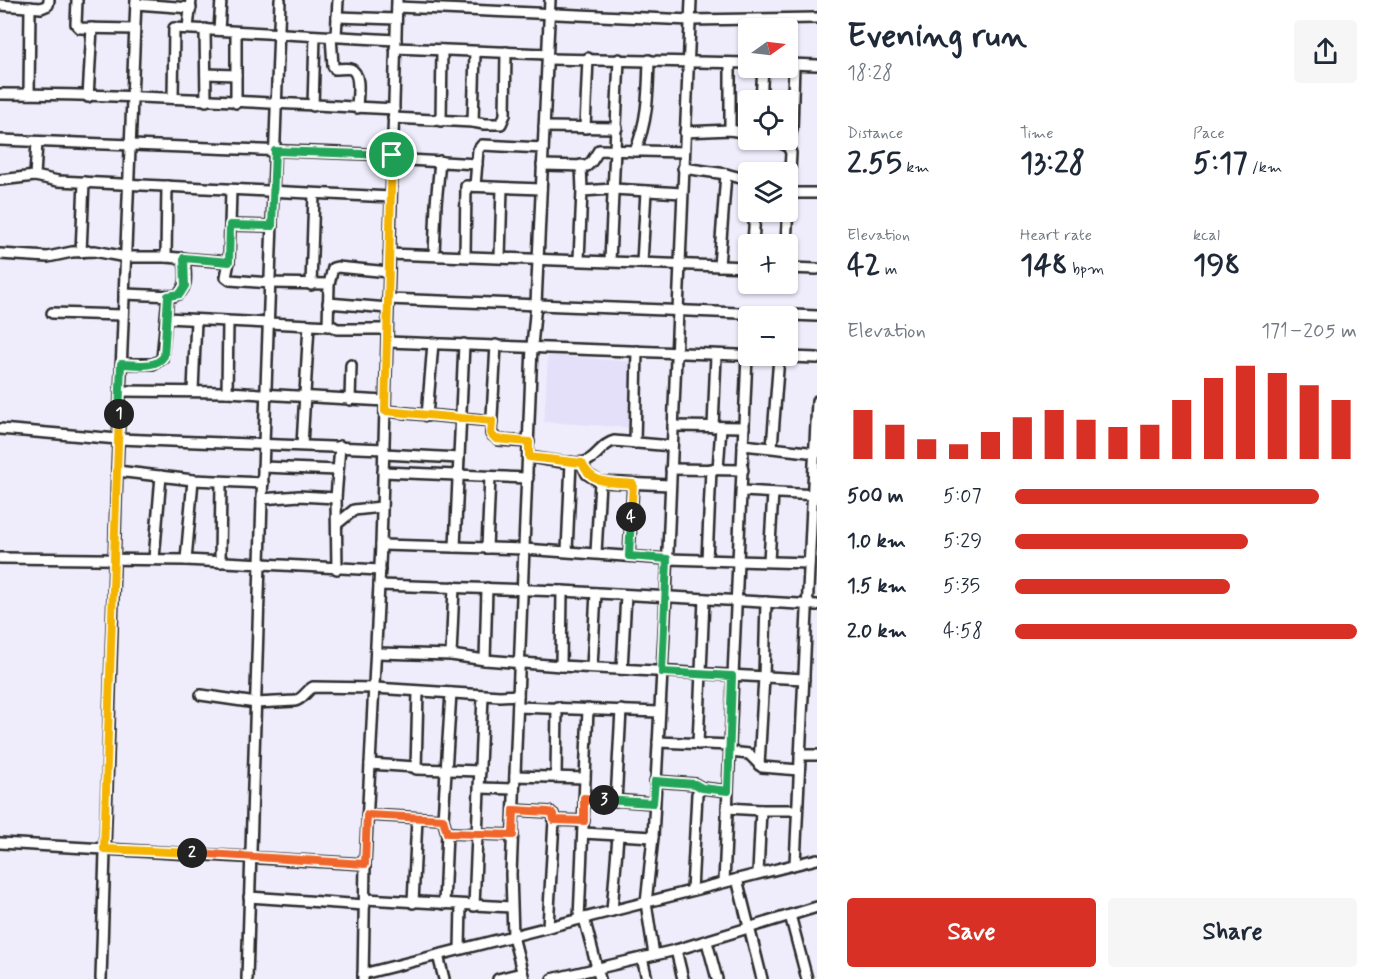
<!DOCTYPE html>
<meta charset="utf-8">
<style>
body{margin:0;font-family:Mynerve,sans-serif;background:#f6f6f7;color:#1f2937;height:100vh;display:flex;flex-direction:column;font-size:22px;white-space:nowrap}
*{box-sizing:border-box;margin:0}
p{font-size:20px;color:#747a83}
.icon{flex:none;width:33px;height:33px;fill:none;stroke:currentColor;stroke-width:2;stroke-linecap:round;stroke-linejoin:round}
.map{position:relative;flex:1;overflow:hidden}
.sheet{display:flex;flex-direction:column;background:#fff;width:570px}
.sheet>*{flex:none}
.needle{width:39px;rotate:76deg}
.fabs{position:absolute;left:738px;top:18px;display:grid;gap:12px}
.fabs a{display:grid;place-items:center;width:60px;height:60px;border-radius:6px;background:#fff;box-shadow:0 2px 4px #0004;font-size:30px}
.pin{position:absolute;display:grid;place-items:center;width:51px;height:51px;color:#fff;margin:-26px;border:3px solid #fff;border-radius:50%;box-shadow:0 2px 6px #0007}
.km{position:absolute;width:30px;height:30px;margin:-15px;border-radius:50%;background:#222;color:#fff;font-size:16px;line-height:30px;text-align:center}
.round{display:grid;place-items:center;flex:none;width:63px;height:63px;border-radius:6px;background:#f6f6f7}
.overview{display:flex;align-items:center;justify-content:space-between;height:102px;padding:0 30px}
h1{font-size:33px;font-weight:700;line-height:45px}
.stats{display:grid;grid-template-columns:repeat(3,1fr);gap:9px;height:102px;padding:6px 30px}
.stats div{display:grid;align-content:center}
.stats b{font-size:30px;font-weight:700}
.stats small{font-size:16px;font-weight:400}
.stats p{font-size:16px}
.chart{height:168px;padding:12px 30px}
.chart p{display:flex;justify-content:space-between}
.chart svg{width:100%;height:108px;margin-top:6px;stroke:#d93025;stroke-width:6}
.primary-button{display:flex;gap:12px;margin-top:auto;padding:12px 30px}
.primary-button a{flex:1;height:69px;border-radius:6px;background:#d93025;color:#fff;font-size:24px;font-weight:700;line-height:69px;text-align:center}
.primary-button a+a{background:#f6f6f7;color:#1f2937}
ul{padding:0 30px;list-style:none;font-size:20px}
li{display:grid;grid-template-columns:96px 72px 1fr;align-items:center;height:45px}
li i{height:15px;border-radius:8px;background:#d93025}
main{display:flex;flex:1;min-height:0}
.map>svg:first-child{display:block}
</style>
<main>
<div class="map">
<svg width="817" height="979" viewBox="0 0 817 979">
<rect width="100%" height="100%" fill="#efedfc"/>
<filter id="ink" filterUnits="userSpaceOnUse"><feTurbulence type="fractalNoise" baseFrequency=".0167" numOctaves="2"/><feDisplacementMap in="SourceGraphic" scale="12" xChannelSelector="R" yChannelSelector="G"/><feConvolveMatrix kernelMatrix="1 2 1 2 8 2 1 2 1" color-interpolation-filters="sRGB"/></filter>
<g filter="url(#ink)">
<polygon fill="#e4e0fa" points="548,355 635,362 635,428 544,422"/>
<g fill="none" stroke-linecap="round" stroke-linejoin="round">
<defs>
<g id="minor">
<polyline points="77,0 76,24 80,28 135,29"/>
<polyline points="136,4 191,8"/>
<polyline points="0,5 41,8 48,5 49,0"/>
<polyline points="397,7 690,20 817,18"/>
<polyline points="337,17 396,19"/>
<polyline points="188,28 191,0"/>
<polyline points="205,29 206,101"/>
<polyline points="219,30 221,0"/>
<polyline points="236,32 236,103"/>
<path d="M331,36L333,66L335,69C340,69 347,68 351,69C362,74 357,98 357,108"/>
<polyline points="336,36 338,0"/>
<polyline points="395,48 547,54"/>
<polyline points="548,59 748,63"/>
<polyline points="788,64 817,65"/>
<polyline points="206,74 236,75"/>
<path d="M0,94C131,94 262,103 394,109"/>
<polyline points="29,94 30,7"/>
<polyline points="88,97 92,28"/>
<polyline points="173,98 174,28 396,40"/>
<polyline points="761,100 763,68"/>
<polyline points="313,106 315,36"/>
<polyline points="393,118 473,122 484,124 501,124 505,115 506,52"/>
<polyline points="441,121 442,50"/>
<polyline points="473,122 475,52"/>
<polyline points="544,127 617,128"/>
<polyline points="585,128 588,58"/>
<polyline points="730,130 730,63"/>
<polyline points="685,132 730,130 748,133"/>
<polyline points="0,140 392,155"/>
<polyline points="773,140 788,146 791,153 786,244"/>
<polyline points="37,142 35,176 58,181 391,197"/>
<polyline points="788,146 792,129 794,64"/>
<path d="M635,151C648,121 648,92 649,60"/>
<polyline points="392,159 477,164"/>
<polyline points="542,165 587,166 592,161 599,150 684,152"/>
<polyline points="683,168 726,174 748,180"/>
<polyline points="0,180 35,176"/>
<polyline points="475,186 478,150 482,145 543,148"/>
<polyline points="231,190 229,262 226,277 230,280 270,283 329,284 328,326"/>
<polyline points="582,191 613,189 682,193"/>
<polyline points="788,193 817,193"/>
<polyline points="230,225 272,226"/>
<polyline points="753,244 755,212"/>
<polyline points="81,252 84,182"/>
<polyline points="0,254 48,257 72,252 94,251 126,257 166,257 229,262"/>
<polyline points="389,254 748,267"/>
<polyline points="434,255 436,204 440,161"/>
<polyline points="465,256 466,186 541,189"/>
<polyline points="166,257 167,186"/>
<polyline points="500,257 502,188"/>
<polyline points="579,259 582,191 581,165"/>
<polyline points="610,261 619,59"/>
<polyline points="642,263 646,191"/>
<polyline points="719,266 726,174"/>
<polyline points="788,268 817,269"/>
<polyline points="329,284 333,268 337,267 389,272"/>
<polyline points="311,285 314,194"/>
<path d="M124,294L174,296C190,290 185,272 184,258"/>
<polyline points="388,299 817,316"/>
<polyline points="328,303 388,308"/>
<polyline points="52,313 123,315"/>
<polyline points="166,318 332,326 337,329 387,329"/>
<polyline points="387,342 817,358"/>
<polyline points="496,345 491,434 499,440 529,442"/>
<polyline points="121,364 153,364 162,359 168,296"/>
<polyline points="120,391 227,392 385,401"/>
<polyline points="193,391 196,320"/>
<polyline points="227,392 228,322"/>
<polyline points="350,400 351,365"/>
<polyline points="385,411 492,421"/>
<polyline points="427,416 433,343"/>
<polyline points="673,426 744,427"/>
<polyline points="713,427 716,355"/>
<polyline points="0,429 118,439 384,449"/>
<polyline points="635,443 637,351"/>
<polyline points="302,445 309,325"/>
<polyline points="743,445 817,453"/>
<polyline points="772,447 779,357"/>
<polyline points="384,454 459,458"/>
<path d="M529,457C542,459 576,466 587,461C598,456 602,444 614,441L672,446"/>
<polyline points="582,463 587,474 600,482 670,485"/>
<polyline points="263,467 338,470"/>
<polyline points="671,469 743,470"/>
<polyline points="718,469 721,427"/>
<polyline points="117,471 193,480 263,483"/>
<polyline points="383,472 528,478"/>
<polyline points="742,491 817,495"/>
<polyline points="262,499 299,496 336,498"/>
<polyline points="338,523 354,510 381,507"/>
<polyline points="381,545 524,549 667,559 809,563"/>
<polyline points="455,547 464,344"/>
<polyline points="487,548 490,477"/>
<polyline points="567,551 571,462"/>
<polyline points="596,553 600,482"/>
<polyline points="629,556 633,484"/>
<polyline points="0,558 186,560 380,570"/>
<polyline points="154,559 161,476"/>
<polyline points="186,560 193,480"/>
<polyline points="707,560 711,469"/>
<polyline points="769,561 773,493"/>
<polyline points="220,562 221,482"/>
<polyline points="337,569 336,498 340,446"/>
<polyline points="379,585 562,591 817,605"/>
<polyline points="377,653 451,655 485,660 561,666 804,679"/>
<polyline points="451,655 454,587"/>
<polyline points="485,660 487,588"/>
<polyline points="561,666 562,591"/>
<polyline points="592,667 596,593"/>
<polyline points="622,669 626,595"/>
<polyline points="418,692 416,769 480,771"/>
<path d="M201,695L256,703L295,701C303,699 306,691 313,687L375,688L500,696L518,695"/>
<polyline points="518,707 659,712"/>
<polyline points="658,742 730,745"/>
<polyline points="698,744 704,599"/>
<polyline points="730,752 749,754 762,767 799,770"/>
<polyline points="800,755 817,755"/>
<polyline points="370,764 415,767"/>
<polyline points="759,765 764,677 766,602"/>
<polyline points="515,776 585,778"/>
<polyline points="556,777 557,707"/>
<polyline points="655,781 695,784 702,788"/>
<polyline points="480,788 514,789"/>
<polyline points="584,798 653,803"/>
<polyline points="616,801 621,710"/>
<polyline points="727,808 761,810"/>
<polyline points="514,810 549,812 553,814 554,820 548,927"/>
<polyline points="367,815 443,819"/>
<polyline points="554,820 584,821"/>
<polyline points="447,833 513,835"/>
<polyline points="583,833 653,837"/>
<polyline points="0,843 365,864"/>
<polyline points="795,864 817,401"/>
<polyline points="758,873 761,810 797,810"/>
<polyline points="737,879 762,979"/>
<polyline points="724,882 747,356"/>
<polyline points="692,890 697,794 702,788 728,791"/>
<polyline points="249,897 365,905"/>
<polyline points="365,899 511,907"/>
<polyline points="413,903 417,818"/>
<polyline points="444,904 447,833 443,819 451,693"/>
<polyline points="474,906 483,696"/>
<polyline points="612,911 618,836"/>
<polyline points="790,915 807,979"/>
<polyline points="584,918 600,979"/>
<polyline points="579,919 588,709"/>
<polyline points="707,942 717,979"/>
<polyline points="460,949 461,905"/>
<polyline points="676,950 683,979"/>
<polyline points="438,955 444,979"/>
<polyline points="654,955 646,903 653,837 666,598 691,0"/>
<polyline points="642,958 647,979"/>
<polyline points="363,974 817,859"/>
<polyline points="101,979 117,471 136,0"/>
<polyline points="247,979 262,499 280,0"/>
<polyline points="363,979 365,864 381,545 397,0"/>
<polyline points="498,979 522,973"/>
<polyline points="524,979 513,936 511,874 532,346 536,304 550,0"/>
<polyline points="552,979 676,950 817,907"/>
</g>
</defs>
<use href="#minor" stroke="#2b2b2b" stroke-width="14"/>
<use href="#minor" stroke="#fff" stroke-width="9"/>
</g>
</g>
<g fill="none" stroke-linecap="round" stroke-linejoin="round" filter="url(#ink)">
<defs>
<path id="split-1" d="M119,414L121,364C135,364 156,369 164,356L168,296L180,294L185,286L184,258L229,262L230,225L272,226L275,151L392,155"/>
<polyline id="split-2" points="119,414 104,849 192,853"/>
<polyline id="split-3" points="192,853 365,864 367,815 443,819 447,833 513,835 514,810 549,812 553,814 554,820 584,821 584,798 604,800"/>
<polyline id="split-4" points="604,800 653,803 655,781 695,784 702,788 728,791 732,676 662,672 667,559 629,556 631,517"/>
<path id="split-5" d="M392,155L385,411L492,421L491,434L496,439L529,442V457L582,463C591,485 612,482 633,484L631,517"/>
</defs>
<use href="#split-1" stroke="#fff" stroke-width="12"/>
<use href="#split-2" stroke="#fff" stroke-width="12"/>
<use href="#split-3" stroke="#fff" stroke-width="12"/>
<use href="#split-4" stroke="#fff" stroke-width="12"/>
<use href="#split-5" stroke="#fff" stroke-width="12"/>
<use href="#split-1" stroke="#22a559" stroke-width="8"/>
<use href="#split-2" stroke="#f5b400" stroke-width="8"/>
<use href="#split-3" stroke="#f0652b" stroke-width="8"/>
<use href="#split-4" stroke="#22a559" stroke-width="8"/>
<use href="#split-5" stroke="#f5b400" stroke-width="8"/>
</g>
</svg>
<div class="fabs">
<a><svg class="needle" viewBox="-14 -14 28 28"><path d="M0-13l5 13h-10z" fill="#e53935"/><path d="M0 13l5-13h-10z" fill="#747a83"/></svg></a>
<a><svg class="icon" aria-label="locate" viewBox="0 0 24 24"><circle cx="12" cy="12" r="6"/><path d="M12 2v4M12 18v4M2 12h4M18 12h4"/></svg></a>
<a><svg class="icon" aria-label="layers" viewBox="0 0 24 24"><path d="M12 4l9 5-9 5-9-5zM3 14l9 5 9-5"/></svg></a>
<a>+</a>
<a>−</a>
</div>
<div class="pin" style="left:392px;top:155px;background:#1e9e55"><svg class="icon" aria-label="arrive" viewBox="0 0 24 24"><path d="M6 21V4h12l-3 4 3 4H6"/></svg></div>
<b class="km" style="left:119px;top:414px">1</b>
<b class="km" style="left:192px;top:853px">2</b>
<b class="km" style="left:604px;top:800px">3</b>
<b class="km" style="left:631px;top:517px">4</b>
</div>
<section class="sheet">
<div class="overview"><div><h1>Evening run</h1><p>18:28</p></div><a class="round"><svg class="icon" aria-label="share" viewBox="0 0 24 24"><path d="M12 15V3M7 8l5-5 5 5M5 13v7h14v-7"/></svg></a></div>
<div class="stats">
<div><p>Distance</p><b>2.55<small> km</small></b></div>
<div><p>Time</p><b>13:28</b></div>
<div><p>Pace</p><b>5:17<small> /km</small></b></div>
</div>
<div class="stats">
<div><p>Elevation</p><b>42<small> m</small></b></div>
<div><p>Heart rate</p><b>148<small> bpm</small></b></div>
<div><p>kcal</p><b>198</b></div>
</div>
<div class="chart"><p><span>Elevation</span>171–205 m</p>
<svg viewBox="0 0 160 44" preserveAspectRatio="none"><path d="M5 44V24M15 44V30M25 44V36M35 44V38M45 44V33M55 44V27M65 44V24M75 44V28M85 44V31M95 44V30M105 44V20M115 44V11M125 44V6M135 44V9M145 44V14M155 44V20"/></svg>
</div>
<ul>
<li><b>500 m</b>5:07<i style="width:89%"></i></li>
<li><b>1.0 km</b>5:29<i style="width:68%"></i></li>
<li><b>1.5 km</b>5:35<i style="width:63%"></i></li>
<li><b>2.0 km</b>4:58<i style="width:100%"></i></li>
</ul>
<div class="primary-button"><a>Save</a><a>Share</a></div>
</section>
</main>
